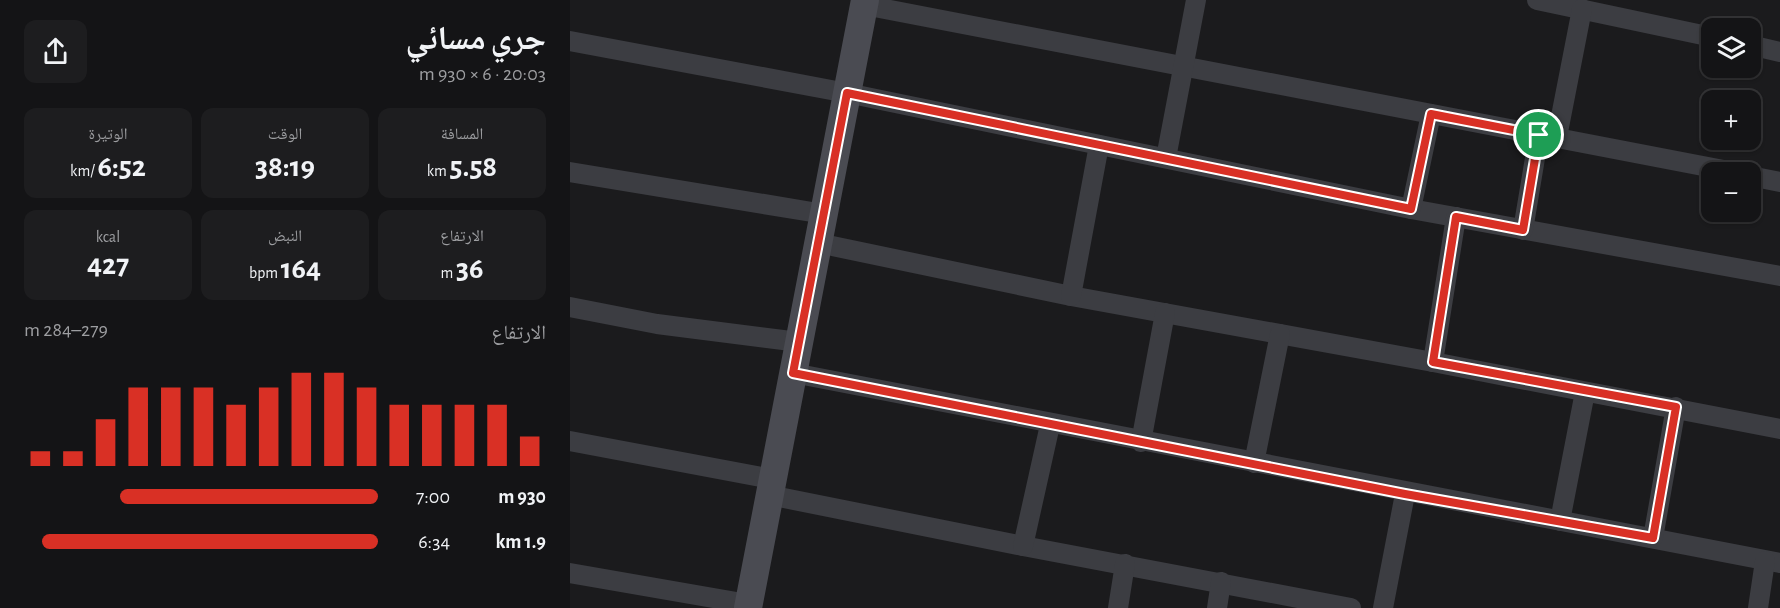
<!DOCTYPE html>
<html lang="ar">
<meta charset="utf-8">
<style>
body{margin:0;font-family:"Alegreya Sans","Noto Naskh Arabic",sans-serif;background:#1d1d1f;color:#f1f3f6;direction:rtl;height:100vh;display:flex;flex-direction:column;font-size:22px;white-space:nowrap}
*{box-sizing:border-box;margin:0}
p{font-size:20px;color:#9d9ea1}
.icon{flex:none;width:33px;height:33px;fill:none;stroke:currentColor;stroke-width:2;stroke-linecap:round;stroke-linejoin:round}
.map{position:relative;flex:1;overflow:hidden;direction:ltr}
.sheet{display:flex;flex-direction:column;background:#141416;width:570px}
.sheet>*{flex:none}
.tools{position:absolute;left:1131px;top:18px;display:grid;gap:12px}
.tools a{display:grid;place-items:center;width:60px;height:60px;border-radius:12px;background:#141416;box-shadow:0 2px 4px #0004,0 0 0 2px #333335;font-size:30px}
.pin{position:absolute;display:grid;place-items:center;width:51px;height:51px;color:#fff;margin:-26px;border:3px solid #fff;border-radius:50%;box-shadow:0 2px 6px #0007}
.round{display:grid;place-items:center;flex:none;width:63px;height:63px;border-radius:12px;background:#1d1d1f}
.overview{display:flex;align-items:center;justify-content:space-between;height:102px;padding:0 24px}
h1{font-size:33px;font-weight:700;line-height:45px}
.stats{display:grid;grid-template-columns:repeat(3,1fr);gap:9px;height:102px;padding:6px 24px}
.stats div{display:grid;align-content:center;border-radius:12px;background:#1d1d1f;text-align:center}
.stats b{font-size:30px;font-weight:700}
.stats small{font-size:16px;font-weight:400}
.stats p{font-size:16px}
.chart{height:168px;padding:12px 24px}
.chart p{display:flex;justify-content:space-between}
.chart svg{width:100%;height:108px;margin-top:6px;stroke:#d93025;stroke-width:6}
ul{padding:0 24px;list-style:none;font-size:20px}
li{display:grid;grid-template-columns:96px 72px 1fr;align-items:center;height:45px}
li i{height:15px;border-radius:8px;background:#d93025}
main{display:flex;flex:1;min-height:0}
.map>svg:first-child{display:block}
</style>
<main>
<div class="map">
<svg width="1210" height="608" viewBox="0 0 1210 608">
<rect width="100%" height="100%" fill="#1b1b1d"/>
<g fill="none" stroke-linecap="round" stroke-linejoin="round">
<g stroke="#3c3d42" stroke-width="20">
<polyline points="967,0 1142,37"/>
<polyline points="294,5 1164,172"/>
<polyline points="0,41 277,93 841,209 1210,276"/>
<polyline points="1180,45 1210,52"/>
<polyline points="987,137 1012,9"/>
<polyline points="596,158 626,0"/>
<polyline points="0,172 254,214"/>
<polyline points="1180,176 1210,182"/>
<polyline points="841,209 861,114"/>
<polyline points="953,230 969,134"/>
<polyline points="248,243 501,296 863,362 1210,429"/>
<polyline points="501,296 529,145"/>
<polyline points="0,307 87,324 229,342"/>
<polyline points="863,362 886,217"/>
<path d="M223,373C552,439 881,501 1210,563"/>
<polyline points="0,441 202,479"/>
<polyline points="571,442 595,313"/>
<polyline points="684,463 710,334"/>
<polyline points="199,495 453,546 781,608"/>
<polyline points="990,521 1015,392"/>
<polyline points="1083,538 1106,407"/>
<polyline points="453,546 480,425"/>
<polyline points="0,573 178,604"/>
<polyline points="548,608 555,564"/>
<polyline points="647,608 651,582"/>
<polyline points="813,608 835,494"/>
<polyline points="1188,608 1195,561"/>
</g>
<polyline stroke="#4a4b52" stroke-width="28" points="178,608 295,0"/>
</g>
<g fill="none" stroke-linecap="round" stroke-linejoin="round">
<defs>
<polygon id="route" points="277,93 841,209 861,114 969,135 953,230 886,217 863,362 1106,407 1083,538 835,494 223,373"/>
</defs>
<use href="#route" stroke="#fff" stroke-width="12"/>
<use href="#route" stroke="#d93025" stroke-width="8"/>
</g>
</svg>
<div class="tools">
<a><svg class="icon" aria-label="layers" viewBox="0 0 24 24"><path d="M12 4l9 5-9 5-9-5zM3 14l9 5 9-5"/></svg></a>
<a>+</a>
<a>−</a>
</div>
<div class="pin" style="left:969px;top:135px;background:#1e9e55"><svg class="icon" aria-label="arrive" viewBox="0 0 24 24"><path d="M6 21V4h12l-3 4 3 4H6"/></svg></div>
</div>
<section class="sheet">
<div class="overview"><div><h1>جري مسائي</h1><p>20:03 · 6 × 930 m</p></div><a class="round"><svg class="icon" aria-label="share" viewBox="0 0 24 24"><path d="M12 15V3M7 8l5-5 5 5M5 13v7h14v-7"/></svg></a></div>
<div class="stats">
<div><p>المسافة</p><b>5.58<small> km</small></b></div>
<div><p>الوقت</p><b>38:19</b></div>
<div><p>الوتيرة</p><b>6:52<small> /km</small></b></div>
</div>
<div class="stats">
<div><p>الارتفاع</p><b>36<small> m</small></b></div>
<div><p>النبض</p><b>164<small> bpm</small></b></div>
<div><p>kcal</p><b>427</b></div>
</div>
<div class="chart"><p><span>الارتفاع</span>279–284 m</p>
<svg viewBox="0 0 160 44" preserveAspectRatio="none"><path d="M5 44V38M15 44V38M25 44V25M35 44V12M45 44V12M55 44V12M65 44V19M75 44V12M85 44V6M95 44V6M105 44V12M115 44V19M125 44V19M135 44V19M145 44V19M155 44V32"/></svg>
</div>
<ul>
<li><b>930 m</b>7:00<i style="width:73%"></i></li>
<li><b>1.9 km</b>6:34<i style="width:95%"></i></li>
</ul>
</section>
</main>
